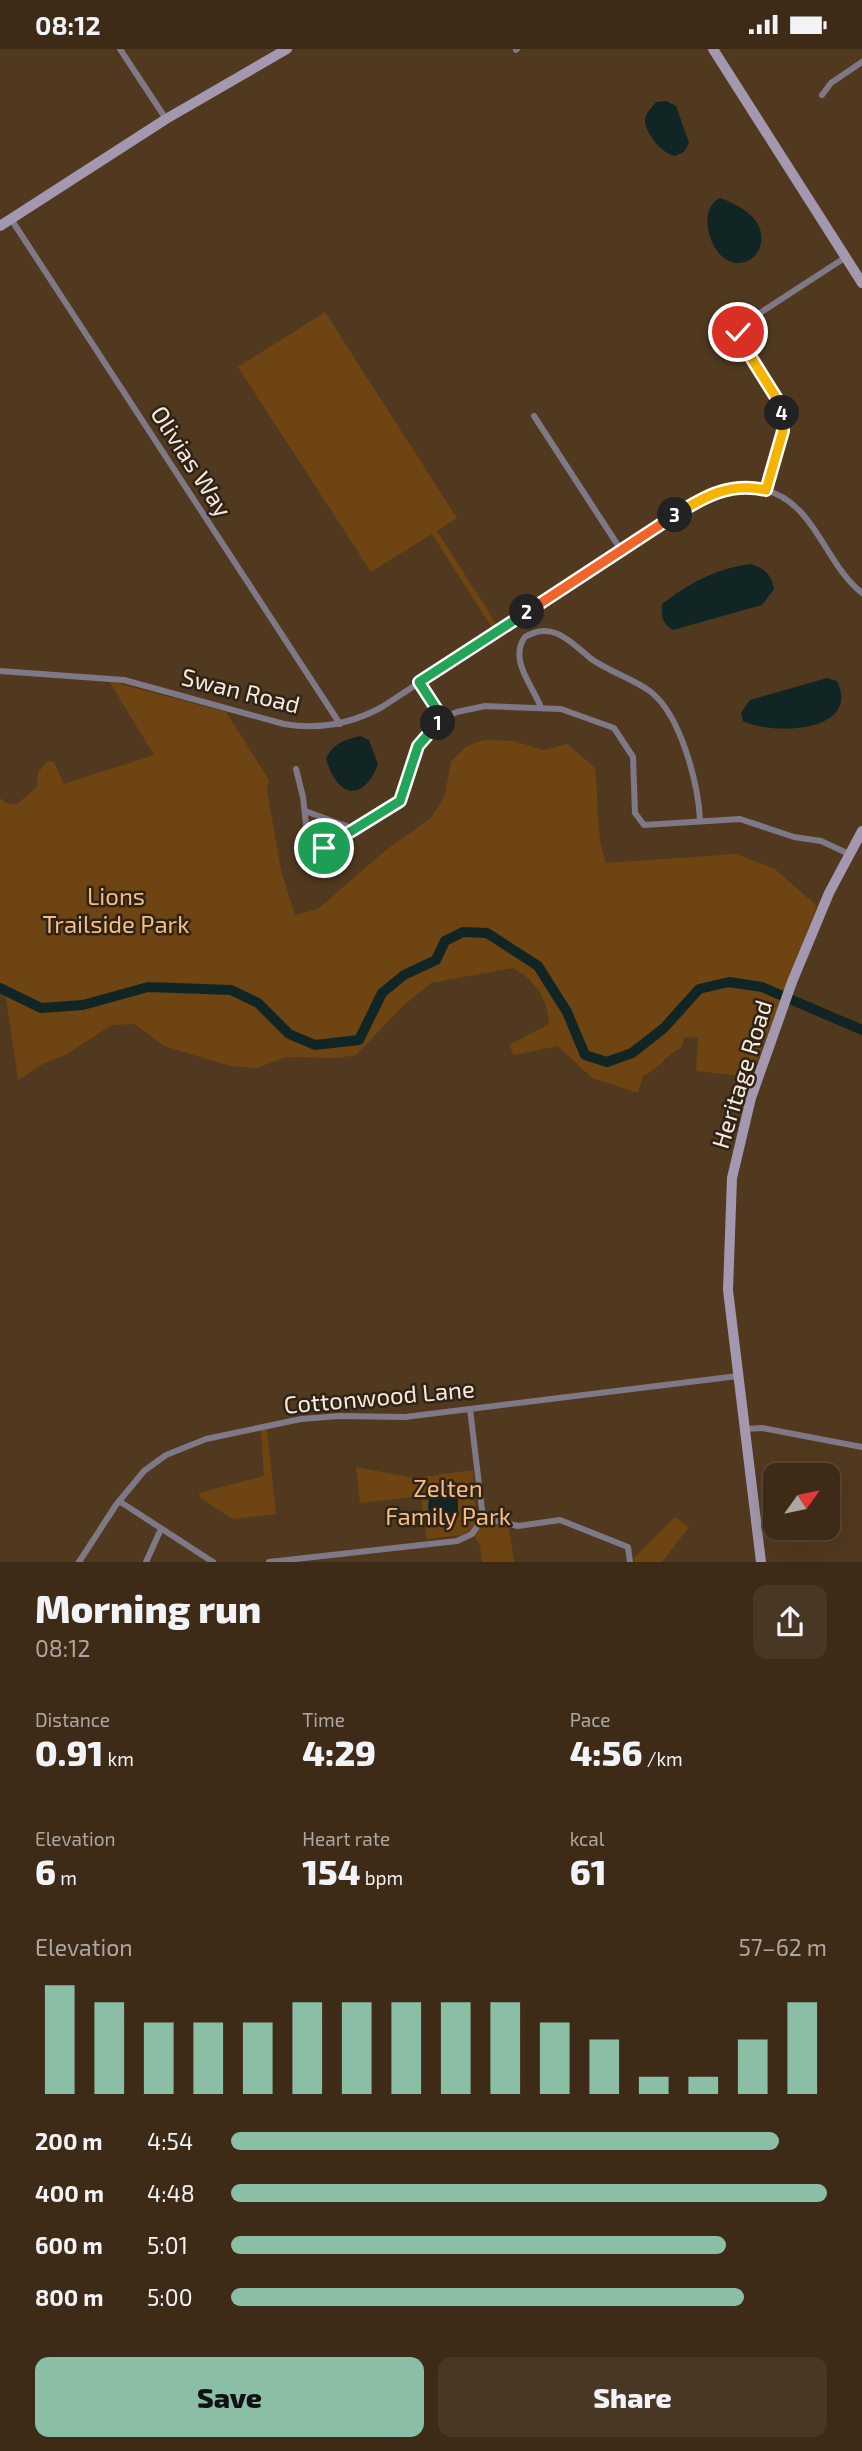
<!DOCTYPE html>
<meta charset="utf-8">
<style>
body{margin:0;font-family:"Exo 2",sans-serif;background:#483724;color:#f1f3f6;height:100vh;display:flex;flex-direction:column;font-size:26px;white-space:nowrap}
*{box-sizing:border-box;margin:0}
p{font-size:23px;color:#ada7a1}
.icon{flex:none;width:38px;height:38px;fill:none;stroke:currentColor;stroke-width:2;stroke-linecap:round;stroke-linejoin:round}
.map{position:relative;height:1513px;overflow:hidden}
.panel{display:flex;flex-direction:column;background:#3d2b17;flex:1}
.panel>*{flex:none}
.needle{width:46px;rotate:57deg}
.buttons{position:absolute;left:763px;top:1414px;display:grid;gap:14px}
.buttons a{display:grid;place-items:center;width:77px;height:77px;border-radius:14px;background:#3d2b17;box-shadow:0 7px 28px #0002,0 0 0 2px #564736;font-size:35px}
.pin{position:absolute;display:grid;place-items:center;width:60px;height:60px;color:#fff;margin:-30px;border:4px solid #fff;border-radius:50%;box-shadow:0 2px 7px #0007}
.km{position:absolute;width:35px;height:35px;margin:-18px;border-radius:50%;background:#222;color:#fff;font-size:19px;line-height:35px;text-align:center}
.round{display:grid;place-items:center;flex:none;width:74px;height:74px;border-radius:14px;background:#483724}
.overview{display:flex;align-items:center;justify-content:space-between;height:119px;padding:0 35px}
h1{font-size:38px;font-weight:800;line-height:52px}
.stats{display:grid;grid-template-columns:repeat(3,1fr);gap:10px;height:119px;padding:7px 35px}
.stats div{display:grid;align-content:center}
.stats b{font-size:35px;font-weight:800}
.stats small{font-size:19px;font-weight:400}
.stats p{font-size:19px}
.chart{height:196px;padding:14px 35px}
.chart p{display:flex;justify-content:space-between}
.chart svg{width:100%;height:126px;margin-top:7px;stroke:#8abfa5;stroke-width:6}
.cta{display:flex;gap:14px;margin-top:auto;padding:14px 35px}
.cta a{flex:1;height:80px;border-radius:14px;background:#8abfa5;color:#111;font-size:28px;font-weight:800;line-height:80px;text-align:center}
.cta a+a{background:#483724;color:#f1f3f6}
ul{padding:0 35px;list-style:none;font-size:23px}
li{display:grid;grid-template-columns:112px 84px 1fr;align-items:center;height:52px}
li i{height:18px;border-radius:9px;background:#8abfa5}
.status{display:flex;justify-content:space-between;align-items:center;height:49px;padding:0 35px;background:#3d2b17;direction:ltr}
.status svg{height:19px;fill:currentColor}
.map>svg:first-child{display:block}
</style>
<div class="status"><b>08:12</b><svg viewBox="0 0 49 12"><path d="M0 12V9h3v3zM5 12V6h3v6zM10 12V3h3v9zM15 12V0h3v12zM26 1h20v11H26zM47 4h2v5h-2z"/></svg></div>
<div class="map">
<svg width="862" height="1513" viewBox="0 0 862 1513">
<rect width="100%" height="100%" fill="#51391f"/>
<g fill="#6d4412">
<polygon points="325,263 457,469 437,482 497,576 492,579 432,485 371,523 238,318"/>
<path d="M109,632L226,663L269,731L267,741L281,821L295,866L318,860L386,801L431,769L445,746L451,712L467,697L484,691L514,692L543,701L567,695L595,719C599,751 595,782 606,814L736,805L775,820L817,857L751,1028L696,1022L698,989L685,988L681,999C663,1008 660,1020 643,1027L638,1044L592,1029L558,997L514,1006L509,996L549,975C547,949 536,932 513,919L431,934L402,958L356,1006L338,1009L286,1008L257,1019L230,1017L164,997L135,975L112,976L65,1006L43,1015L18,1031L6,949L0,936V749L6,754L17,755L37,738L38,724L47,712L54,713L64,735L154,706Z"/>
<polygon points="267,1380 276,1465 233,1470 200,1449 199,1444 264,1427 261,1381"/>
<polygon points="356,1418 414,1429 473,1421 476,1473 484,1478 493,1475 509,1479 514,1513 482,1513 480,1497 471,1481 461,1486 427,1490 421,1447 360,1454"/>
<polygon points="675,1468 689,1478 662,1513 634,1513 634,1509"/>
</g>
<g fill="#112624">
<path d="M666,52L676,57L689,94L684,103L675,107C662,104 647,87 645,73C644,65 652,59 656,53Z"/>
<path d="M720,149C741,157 768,171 760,198C758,205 752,211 745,213C713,223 693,161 720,149Z"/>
<path d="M751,515C765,520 771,525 774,540L762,556L673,581C662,574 661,568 662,555C689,534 717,519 751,515Z"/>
<path d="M827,629L837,632C862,685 770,686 743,672L741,664L750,651Z"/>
<path d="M360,687L369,691L378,715C363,755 336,748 326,709C334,694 344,691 360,687Z"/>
<polygon points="429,1445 458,1450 458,1468 434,1473 428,1459"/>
</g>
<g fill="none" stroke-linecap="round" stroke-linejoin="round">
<polyline stroke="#112624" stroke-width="10" points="0,939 41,959 83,956 148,938 231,941 258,954 289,985 315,996 359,991 382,944 404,926 436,911 445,892 463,883 487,884 538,917 567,963 585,1006 607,1013 632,1004 664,979 699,940 729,933 762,938 862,981"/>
<g stroke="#7f7887" stroke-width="6">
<polyline points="120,0 166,70"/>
<polyline points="516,1 517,0"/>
<polyline points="822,46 831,34 862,13"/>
<polyline points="11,170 340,675"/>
<polyline points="534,367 621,501"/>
<path d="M766,441C771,422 780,403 783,383C788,349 754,314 737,287L740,277L846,208"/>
<path d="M0,622L124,631L284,675C319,681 351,675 382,658L698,451C719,440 739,434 762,440C816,453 823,513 862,544"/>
<polyline points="419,633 443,669"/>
<path d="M541,659C534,638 508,611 525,588C552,571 571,593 590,609C609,623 633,629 651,643C681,667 698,734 700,771"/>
<polyline points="296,720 303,748 308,794 313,800 320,801 400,752 418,697 443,669 457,663 485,657 561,660 614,679 633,708 635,764 644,776 740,770 794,788 821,792 849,805"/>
<polyline points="305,762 352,779"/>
<polyline points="745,1380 762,1379 862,1398"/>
<polyline points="119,1452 213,1513"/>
<polyline points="483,1469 518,1477 560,1471 628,1498 630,1513"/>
<polyline points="79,1513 116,1456 144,1422 166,1406 206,1390 301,1370 339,1367 405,1368 738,1327"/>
<polyline points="146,1513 161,1480"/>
<polyline points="269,1513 457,1492 472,1485 483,1469 470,1360"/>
</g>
<g stroke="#a398af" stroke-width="10">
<polyline points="713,0 862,234"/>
<polyline points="0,177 166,70 287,0"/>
<polyline points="761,1513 728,1241 732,1129 751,1049 792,933 829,844 862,782"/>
</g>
</g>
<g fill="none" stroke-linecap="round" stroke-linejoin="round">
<defs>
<polyline id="split-1" points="324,799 400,752 418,697 438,674"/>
<polyline id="split-2" points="438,674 443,670 419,633 527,563"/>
<polyline id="split-3" points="527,563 675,466"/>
<path id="split-4" d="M675,466C705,447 730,433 766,441L783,382L782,364"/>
<polyline id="split-5" points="738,283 737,286 777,350 782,364"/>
</defs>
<use href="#split-1" stroke="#fff" stroke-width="14"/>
<use href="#split-2" stroke="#fff" stroke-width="14"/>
<use href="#split-3" stroke="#fff" stroke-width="14"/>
<use href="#split-4" stroke="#fff" stroke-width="14"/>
<use href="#split-5" stroke="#fff" stroke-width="14"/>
<use href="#split-1" stroke="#22a559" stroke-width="9"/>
<use href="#split-2" stroke="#22a559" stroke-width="9"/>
<use href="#split-3" stroke="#f0652b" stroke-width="9"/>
<use href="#split-4" stroke="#f5b400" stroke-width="9"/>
<use href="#split-5" stroke="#f5b400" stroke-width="9"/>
</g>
<g text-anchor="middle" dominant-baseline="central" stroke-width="5" stroke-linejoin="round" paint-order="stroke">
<g font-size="24" fill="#f9eadb" stroke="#2e2317">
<text transform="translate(192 412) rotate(57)">Olivias Way</text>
<text transform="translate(241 641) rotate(14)">Swan Road</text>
<text transform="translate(741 1025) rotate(-73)">Heritage Road</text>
<text transform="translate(379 1347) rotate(-5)">Cottonwood Lane</text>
</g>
<g font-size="24" fill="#f7bc80" stroke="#2e2317">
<text x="116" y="846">Lions<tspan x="116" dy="28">Trailside Park</tspan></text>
<text x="448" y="1438">Zelten<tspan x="448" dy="28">Family Park</tspan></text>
</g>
</g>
</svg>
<div class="buttons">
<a><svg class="needle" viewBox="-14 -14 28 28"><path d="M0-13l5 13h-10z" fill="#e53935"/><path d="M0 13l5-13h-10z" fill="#ada7a1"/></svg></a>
</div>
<div class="pin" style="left:324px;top:799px;background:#1e9e55"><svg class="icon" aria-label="arrive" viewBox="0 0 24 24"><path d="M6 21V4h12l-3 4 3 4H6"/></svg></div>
<div class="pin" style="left:738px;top:283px;background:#d93025"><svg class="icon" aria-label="check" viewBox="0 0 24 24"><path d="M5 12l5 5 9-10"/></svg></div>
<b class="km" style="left:438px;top:674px">1</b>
<b class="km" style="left:527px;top:563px">2</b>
<b class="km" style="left:675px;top:466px">3</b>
<b class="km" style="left:782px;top:364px">4</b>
</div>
<section class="panel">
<div class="overview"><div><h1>Morning run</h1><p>08:12</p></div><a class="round"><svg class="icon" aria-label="share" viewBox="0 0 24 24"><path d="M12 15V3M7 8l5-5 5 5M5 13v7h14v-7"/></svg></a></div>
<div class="stats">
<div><p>Distance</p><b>0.91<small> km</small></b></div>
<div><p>Time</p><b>4:29</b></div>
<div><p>Pace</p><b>4:56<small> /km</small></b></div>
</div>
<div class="stats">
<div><p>Elevation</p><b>6<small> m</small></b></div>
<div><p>Heart rate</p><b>154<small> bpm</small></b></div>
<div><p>kcal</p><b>61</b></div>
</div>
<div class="chart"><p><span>Elevation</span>57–62 m</p>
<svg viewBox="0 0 160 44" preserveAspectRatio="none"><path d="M5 44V6M15 44V12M25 44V19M35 44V19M45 44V19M55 44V12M65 44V12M75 44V12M85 44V12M95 44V12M105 44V19M115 44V25M125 44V38M135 44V38M145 44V25M155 44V12"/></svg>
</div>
<ul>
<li><b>200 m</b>4:54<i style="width:92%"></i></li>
<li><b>400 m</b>4:48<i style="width:100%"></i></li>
<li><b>600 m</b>5:01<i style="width:83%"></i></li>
<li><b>800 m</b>5:00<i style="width:86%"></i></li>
</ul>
<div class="cta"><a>Save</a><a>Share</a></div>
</section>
